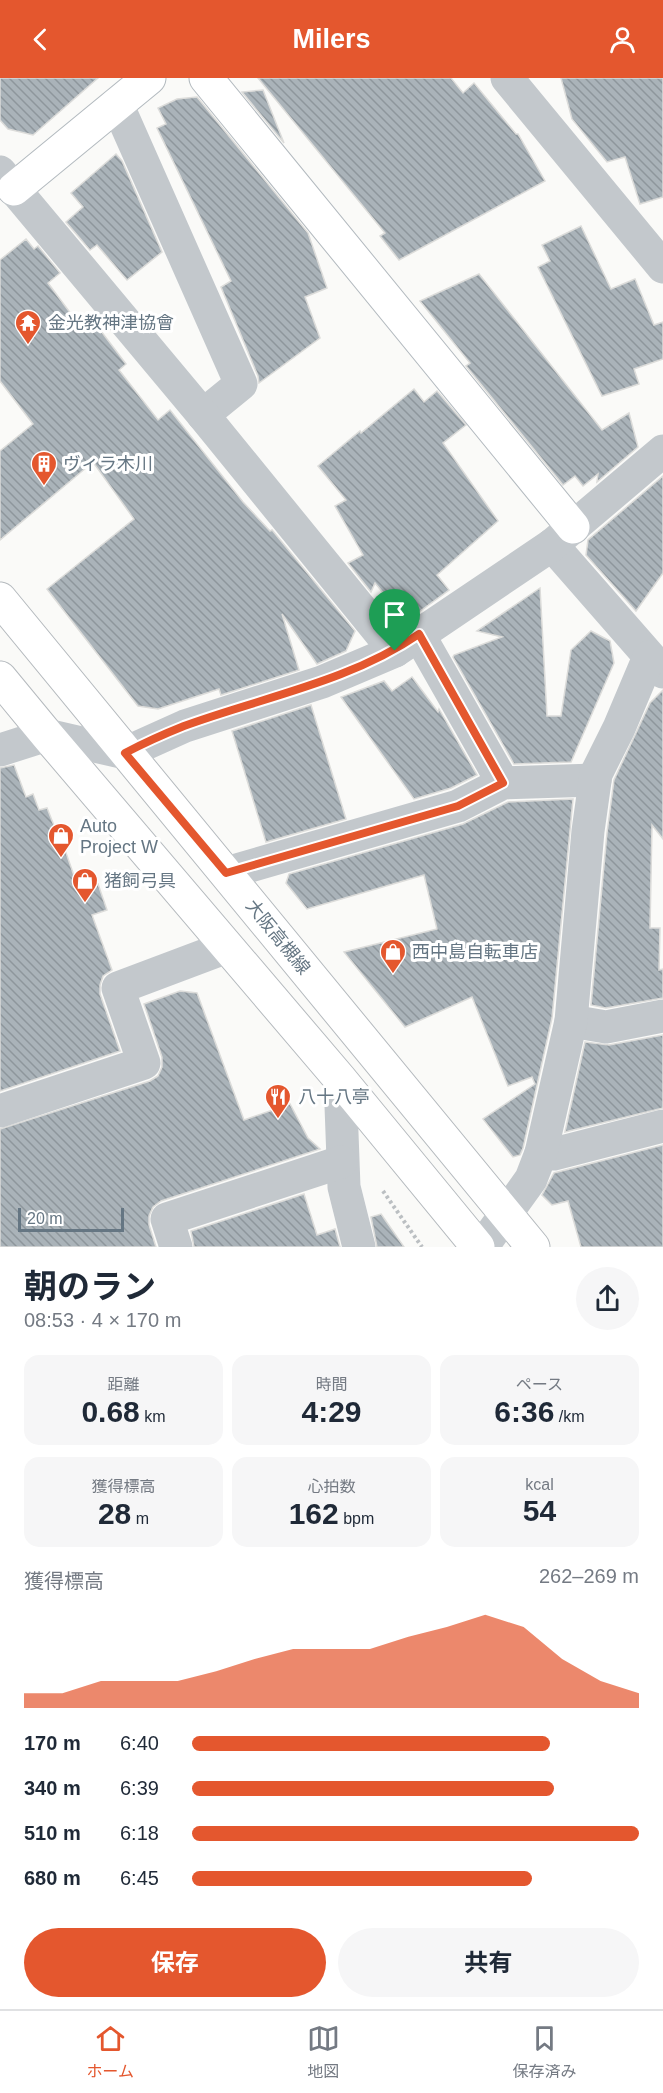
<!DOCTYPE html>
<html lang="ja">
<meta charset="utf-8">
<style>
body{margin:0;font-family:Arial,"Noto Sans JP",sans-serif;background:#f6f6f7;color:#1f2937;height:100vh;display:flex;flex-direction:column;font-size:22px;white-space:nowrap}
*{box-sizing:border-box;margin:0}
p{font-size:20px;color:#747a83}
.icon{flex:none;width:33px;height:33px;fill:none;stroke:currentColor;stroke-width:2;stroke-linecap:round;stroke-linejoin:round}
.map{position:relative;height:1169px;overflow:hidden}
.details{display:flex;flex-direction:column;background:#fff;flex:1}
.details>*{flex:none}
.scale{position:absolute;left:18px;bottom:15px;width:106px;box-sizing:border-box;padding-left:6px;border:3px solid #657683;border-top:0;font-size:16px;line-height:21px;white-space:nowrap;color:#657683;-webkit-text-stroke:4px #fff;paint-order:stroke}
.pin{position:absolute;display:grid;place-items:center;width:51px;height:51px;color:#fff;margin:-62px -26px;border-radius:50% 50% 50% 0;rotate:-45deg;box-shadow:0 0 6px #0007}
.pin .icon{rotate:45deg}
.round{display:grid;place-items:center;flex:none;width:63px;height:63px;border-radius:32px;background:#f6f6f7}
.head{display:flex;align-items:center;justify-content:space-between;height:102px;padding:0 24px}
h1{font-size:33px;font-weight:700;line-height:45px}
.metrics{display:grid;grid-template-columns:repeat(3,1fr);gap:9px;height:102px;padding:6px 24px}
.metrics div{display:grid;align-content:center;border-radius:15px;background:#f6f6f7;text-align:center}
.metrics b{font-size:30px;font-weight:700}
.metrics small{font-size:16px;font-weight:400}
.metrics p{font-size:16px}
.chart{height:168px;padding:12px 24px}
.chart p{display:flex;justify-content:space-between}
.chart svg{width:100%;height:108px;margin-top:6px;fill:#e4572e;opacity:.7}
.button{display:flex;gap:12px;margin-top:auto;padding:12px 24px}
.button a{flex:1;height:69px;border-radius:36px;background:#e4572e;color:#fff;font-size:24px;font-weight:700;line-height:69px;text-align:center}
.button a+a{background:#f6f6f7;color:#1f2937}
ul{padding:0 24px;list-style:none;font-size:20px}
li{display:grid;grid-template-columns:96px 72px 1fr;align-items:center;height:45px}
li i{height:15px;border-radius:8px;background:#e4572e}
header{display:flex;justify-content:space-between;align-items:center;height:78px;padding:0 24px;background:#e4572e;color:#fff;font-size:27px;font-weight:700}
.tab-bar{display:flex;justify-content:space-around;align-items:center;height:84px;border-top:2px solid #e0e1e3;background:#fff;font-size:16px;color:#747a83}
.tab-bar a{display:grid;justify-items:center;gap:3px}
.tab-bar .current{color:#e4572e}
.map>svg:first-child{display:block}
</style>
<header><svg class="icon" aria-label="back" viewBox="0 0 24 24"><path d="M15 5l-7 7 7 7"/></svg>Milers<svg class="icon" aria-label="person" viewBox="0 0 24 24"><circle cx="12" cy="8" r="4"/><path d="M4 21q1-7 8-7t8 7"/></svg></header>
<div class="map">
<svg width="663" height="1169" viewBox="0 0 663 1169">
<defs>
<pattern id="building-back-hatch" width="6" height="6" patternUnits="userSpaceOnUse" patternTransform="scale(1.5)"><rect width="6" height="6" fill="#aab3b9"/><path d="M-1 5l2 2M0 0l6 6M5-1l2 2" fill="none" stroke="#8e969c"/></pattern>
</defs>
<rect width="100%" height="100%" fill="#fafaf8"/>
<g fill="url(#building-back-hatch)" stroke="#dcdcda" stroke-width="1.5">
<polygon points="0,0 98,0 33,57 8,51 0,42"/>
<polygon points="258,0 451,0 463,15 474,5 516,56 518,56 545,103 399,182 380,158 385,155"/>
<polygon points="561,0 663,0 663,119 640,126 625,79 607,84 572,41"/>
<polygon points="263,12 278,50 284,65 242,14"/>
<polygon points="197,19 308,155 327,210 305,219 320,260 259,305 258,298 221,209 231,203 157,50 166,46 158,30 177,21"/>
<polygon points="116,76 122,83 162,174 127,202 97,167 90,172 66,144 83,129 71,115"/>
<polygon points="581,148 611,211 635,201 654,247 663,244 663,281 634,291 639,306 602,318 538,189 550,183 542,167"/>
<polygon points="26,161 34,171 38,168 60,195 48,205 80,248 91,240 126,286 119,292 158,342 170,332 243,424 270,453 272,452 355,553 346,573 317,586 282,536 299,592 221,617 219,611 158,631 138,628 47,511 134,441 93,384 0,462 0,373 33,346 0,303 0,182"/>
<polygon points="479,196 602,352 629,335 638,369 597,404 598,396 583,408 575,398 563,407 466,288 470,285 420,223"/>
<polygon points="414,311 424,324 437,313 466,347 443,365 498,443 437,497 449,512 412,539 401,536 375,505 371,514 348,485 363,477 335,428 346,422 318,388 360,353 361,355"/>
<polygon points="663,398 663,495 636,533 586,477 588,462"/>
<polygon points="540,510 547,638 561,638 571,572 591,553 610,563 614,585 571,684 514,686 453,579 454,577 502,559 477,553"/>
<polygon points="412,599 438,634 439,631 477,697 451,710 414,721 341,619 384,603 392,613"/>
<polygon points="663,612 663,761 652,747 650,850 660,850 659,892 663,891 663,920 606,930 591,927 607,755 614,702 650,625"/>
<polygon points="311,627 346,741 266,764 232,653"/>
<polygon points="14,687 26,719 33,716 39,732 47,730 55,750 57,749 79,812 98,806 107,832 92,837 112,892 103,898 100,907 100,916 120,973 0,1013 0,690"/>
<polygon points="573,721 552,940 523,1070 520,1077 513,1079 483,1041 535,1006 532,999 508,1008 472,919 405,949 344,874 437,851 424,797 307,831 286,805 289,796 463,746 508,724"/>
<polygon points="180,913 197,915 244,1042 290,1026 308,1060 320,1071 161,1123 153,1129 149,1138 149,1147 156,1169 0,1169 0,1051 150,1003 158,998 162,989 162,979 144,926"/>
<polygon points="663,957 663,1030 565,1054 585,964 609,967"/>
<polygon points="663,1067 663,1169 581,1169 568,1123 552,1127 542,1117 554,1095"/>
<polygon points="304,1116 317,1157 335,1151 340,1169 194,1169 191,1153"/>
<polygon points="381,1136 404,1169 377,1169 371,1139"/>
</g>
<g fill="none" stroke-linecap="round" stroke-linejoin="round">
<defs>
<g id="secondary">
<polyline points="206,0 573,449"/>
<polyline points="14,111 149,0"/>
</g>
<g id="primary">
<polyline points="0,521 533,1169"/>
<polyline points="0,600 47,657 340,1001 478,1169"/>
</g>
</defs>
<use href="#secondary" stroke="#b3babf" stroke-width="35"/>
<use href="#primary" stroke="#b5babe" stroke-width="35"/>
<polyline stroke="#bbbfc2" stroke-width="4" stroke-dasharray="3 3" stroke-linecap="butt" points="383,1113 422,1169"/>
<g stroke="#c3c8cc" stroke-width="33">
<polyline points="507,0 663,189"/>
<polyline points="117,26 241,306 203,337"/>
<polyline points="0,94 203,337 395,573"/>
<polyline points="552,467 663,594"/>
<polyline points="419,557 503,705"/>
<polyline points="0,672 47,657 125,675 185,648 322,604 395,573 552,467 663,373"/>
<polyline points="226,795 458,728 503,705 595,702"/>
<polyline points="571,943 606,949 663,938"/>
<polyline points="340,1001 344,1109 359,1169"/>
<polyline points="0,1033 144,985 118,910 227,869"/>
<polyline points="541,1075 554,1076 663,1048"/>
<polyline points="176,1169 167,1141 341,1084"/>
<polyline points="482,1169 531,1101 541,1075 571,943 588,753 596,696 619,650 649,579"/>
</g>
<use href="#secondary" stroke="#fff" stroke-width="33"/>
<use href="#primary" stroke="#fff" stroke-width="33"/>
</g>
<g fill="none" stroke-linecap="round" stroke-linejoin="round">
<defs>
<path id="route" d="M419,556L503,705L458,728L226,795L125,675C144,665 164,656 184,648C263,619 349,604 419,556Z"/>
</defs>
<use href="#route" stroke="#fff" stroke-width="12"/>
<use href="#route" stroke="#e4572e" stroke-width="8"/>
</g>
<defs>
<symbol id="temple-pin" viewBox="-11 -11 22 30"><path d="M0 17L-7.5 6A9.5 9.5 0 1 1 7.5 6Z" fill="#e4572e" stroke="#fff"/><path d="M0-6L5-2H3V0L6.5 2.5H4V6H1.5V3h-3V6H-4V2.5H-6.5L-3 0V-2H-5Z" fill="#fff"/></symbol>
<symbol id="building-pin" viewBox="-11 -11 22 30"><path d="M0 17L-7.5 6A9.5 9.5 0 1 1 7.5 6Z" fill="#e4572e" stroke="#fff"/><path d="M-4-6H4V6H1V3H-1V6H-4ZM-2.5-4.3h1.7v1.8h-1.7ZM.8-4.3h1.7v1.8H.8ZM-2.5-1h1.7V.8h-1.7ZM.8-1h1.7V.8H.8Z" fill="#fff"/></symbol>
<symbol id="shop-pin" viewBox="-11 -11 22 30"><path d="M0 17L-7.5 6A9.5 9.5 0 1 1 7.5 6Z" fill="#e4572e" stroke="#fff"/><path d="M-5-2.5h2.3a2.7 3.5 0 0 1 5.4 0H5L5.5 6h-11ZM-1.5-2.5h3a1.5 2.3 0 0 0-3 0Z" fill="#fff"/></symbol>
<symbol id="restaurant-pin" viewBox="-11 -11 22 30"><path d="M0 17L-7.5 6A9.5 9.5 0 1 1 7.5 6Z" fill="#e4572e" stroke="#fff"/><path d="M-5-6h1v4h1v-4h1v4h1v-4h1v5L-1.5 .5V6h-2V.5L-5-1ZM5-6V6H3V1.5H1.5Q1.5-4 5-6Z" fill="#fff"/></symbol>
</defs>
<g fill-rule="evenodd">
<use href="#temple-pin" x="13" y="230" width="30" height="40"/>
<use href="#building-pin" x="29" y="371" width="30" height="40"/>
<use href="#shop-pin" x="46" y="743" width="30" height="40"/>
<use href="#shop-pin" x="70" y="788" width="30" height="40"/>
<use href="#shop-pin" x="378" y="859" width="30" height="40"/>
<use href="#restaurant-pin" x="263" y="1004" width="30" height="40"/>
</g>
<g text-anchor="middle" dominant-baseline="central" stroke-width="6" stroke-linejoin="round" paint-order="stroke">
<g font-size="18" fill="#657683" stroke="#fff" text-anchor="start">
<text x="48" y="245">金光教神津協會</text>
<text x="63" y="386">ヴィラ木川</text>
<text x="80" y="748">Auto<tspan x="80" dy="21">Project W</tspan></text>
<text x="104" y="803">猪飼弓具</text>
<text x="412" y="874">西中島自転車店</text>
<text x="298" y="1019">八十八亭</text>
</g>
<g font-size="18" fill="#657683" stroke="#fff">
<text transform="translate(278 859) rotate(51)">大阪高槻線</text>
</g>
</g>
</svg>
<div class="scale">20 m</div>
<div class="pin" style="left:395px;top:573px;background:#1e9e55"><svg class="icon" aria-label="arrive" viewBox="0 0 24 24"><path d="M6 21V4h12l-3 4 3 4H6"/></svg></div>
</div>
<section class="details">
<div class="head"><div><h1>朝のラン</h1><p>08:53 · 4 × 170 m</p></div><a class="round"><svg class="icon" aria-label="share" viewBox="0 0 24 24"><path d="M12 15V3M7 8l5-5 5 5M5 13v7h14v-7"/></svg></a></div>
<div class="metrics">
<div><p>距離</p><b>0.68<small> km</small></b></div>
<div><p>時間</p><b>4:29</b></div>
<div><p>ペース</p><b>6:36<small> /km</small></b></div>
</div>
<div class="metrics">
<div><p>獲得標高</p><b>28<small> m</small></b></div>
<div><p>心拍数</p><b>162<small> bpm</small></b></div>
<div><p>kcal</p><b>54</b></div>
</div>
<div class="chart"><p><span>獲得標高</span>262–269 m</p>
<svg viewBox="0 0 160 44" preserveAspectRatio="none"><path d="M0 44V38L10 38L20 33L30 33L40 33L50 29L60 24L70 20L80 20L90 20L100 15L110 11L120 6L130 11L140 24L150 33L160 38V44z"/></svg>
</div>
<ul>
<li><b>170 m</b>6:40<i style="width:80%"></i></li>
<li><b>340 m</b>6:39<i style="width:81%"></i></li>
<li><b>510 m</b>6:18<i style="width:100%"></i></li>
<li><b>680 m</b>6:45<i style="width:76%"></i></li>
</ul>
<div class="button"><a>保存</a><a>共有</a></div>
</section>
<nav class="tab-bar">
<a class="current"><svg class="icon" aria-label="home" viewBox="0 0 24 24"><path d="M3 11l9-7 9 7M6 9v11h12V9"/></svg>ホーム</a>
<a><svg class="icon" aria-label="map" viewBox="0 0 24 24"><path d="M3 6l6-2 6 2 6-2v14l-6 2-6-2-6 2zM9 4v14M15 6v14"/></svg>地図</a>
<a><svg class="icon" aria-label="saved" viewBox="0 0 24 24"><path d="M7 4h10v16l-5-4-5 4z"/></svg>保存済み</a>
</nav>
